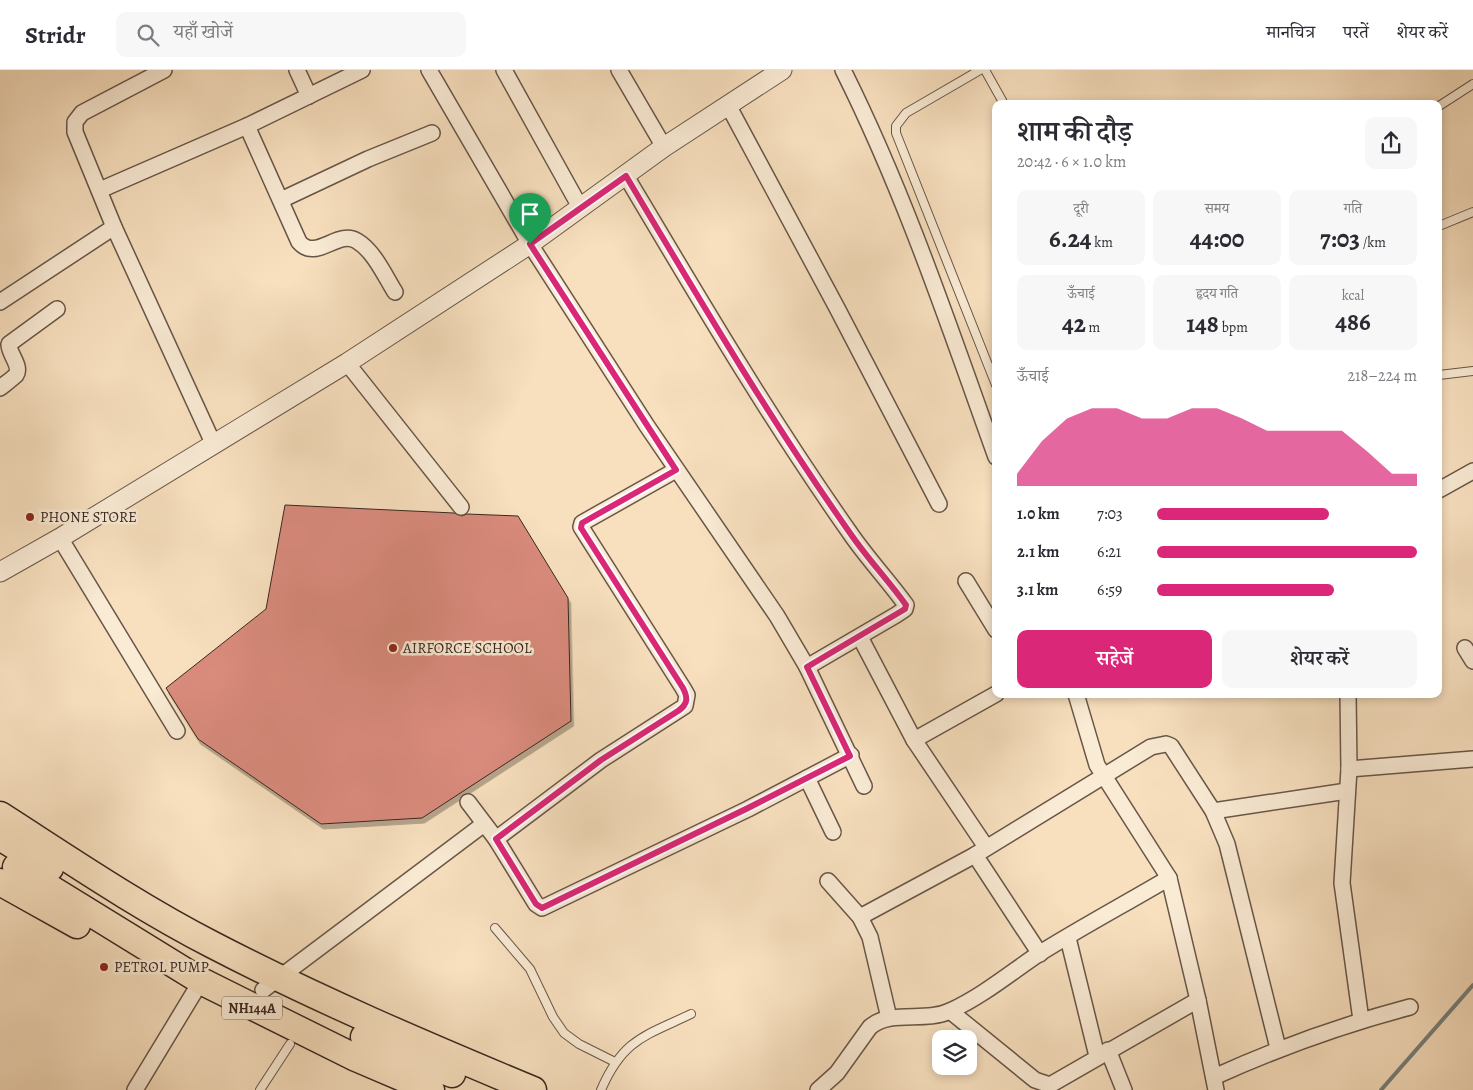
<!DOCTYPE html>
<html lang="hi">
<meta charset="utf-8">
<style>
body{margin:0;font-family:Alegreya,"Noto Serif Devanagari",serif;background:#f7f7f7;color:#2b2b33;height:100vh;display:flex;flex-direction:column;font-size:19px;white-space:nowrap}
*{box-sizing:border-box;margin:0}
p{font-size:16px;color:#7c7c81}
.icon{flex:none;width:28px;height:28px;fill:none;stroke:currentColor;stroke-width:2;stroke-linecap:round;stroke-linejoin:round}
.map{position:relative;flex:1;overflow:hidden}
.side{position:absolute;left:992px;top:30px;width:450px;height:598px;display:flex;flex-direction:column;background:#fff;border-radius:10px;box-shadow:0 2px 8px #0003}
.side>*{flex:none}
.fabs{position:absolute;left:932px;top:960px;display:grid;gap:10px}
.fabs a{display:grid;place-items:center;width:45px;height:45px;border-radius:10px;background:#fff;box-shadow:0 2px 8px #0003;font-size:25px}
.pin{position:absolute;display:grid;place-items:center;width:42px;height:42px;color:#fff;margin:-51px -21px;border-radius:50% 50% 50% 0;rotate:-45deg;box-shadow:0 0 5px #0007}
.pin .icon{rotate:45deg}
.round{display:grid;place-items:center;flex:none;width:52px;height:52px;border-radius:10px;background:#f7f7f7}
.head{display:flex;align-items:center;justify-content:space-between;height:85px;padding:0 25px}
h1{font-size:28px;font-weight:600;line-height:38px}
.stats{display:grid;grid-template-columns:repeat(3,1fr);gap:8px;height:85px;padding:5px 25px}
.stats div{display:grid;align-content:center;border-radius:10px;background:#f7f7f7;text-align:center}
.stats b{font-size:25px;font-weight:600}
.stats small{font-size:14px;font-weight:400}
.stats p{font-size:14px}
.chart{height:140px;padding:10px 25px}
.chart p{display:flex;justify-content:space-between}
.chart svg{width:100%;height:90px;margin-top:5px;fill:#db2777;opacity:.7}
.button{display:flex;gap:10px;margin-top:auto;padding:10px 25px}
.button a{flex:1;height:58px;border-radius:10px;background:#db2777;color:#fff;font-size:20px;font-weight:600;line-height:58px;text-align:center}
.button a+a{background:#f7f7f7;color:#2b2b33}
ul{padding:0 25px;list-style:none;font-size:16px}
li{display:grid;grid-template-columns:80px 60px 1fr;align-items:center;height:38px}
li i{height:12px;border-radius:6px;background:#db2777}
header{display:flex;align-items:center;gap:30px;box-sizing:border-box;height:70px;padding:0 25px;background:#fff;border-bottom:1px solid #e1e1e2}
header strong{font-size:24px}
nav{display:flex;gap:28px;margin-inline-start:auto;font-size:18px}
.search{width:350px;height:45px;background:#f7f7f7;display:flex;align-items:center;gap:12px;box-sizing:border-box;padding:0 18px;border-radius:10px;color:#7c7c81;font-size:19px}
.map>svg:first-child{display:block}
</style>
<header>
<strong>Stridr</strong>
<div class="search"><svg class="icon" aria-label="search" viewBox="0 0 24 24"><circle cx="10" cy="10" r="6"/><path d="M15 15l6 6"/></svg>यहाँ खोजें</div>
<nav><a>मानचित्र</a><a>परतें</a><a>शेयर करें</a></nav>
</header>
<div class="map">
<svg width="1473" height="1020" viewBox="0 0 1473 1020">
<defs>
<filter id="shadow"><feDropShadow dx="2.5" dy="5" stdDeviation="0" flood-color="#0004"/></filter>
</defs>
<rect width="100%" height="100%" fill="#f8e0bf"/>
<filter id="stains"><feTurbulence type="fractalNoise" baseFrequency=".004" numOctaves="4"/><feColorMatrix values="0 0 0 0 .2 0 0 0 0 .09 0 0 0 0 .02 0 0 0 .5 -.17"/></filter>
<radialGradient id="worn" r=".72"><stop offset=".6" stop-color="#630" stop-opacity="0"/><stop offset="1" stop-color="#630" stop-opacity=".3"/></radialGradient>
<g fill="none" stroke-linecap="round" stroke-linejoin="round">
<polyline stroke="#76807d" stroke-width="4" points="1381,1020 1473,915"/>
</g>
<polygon fill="#da8b7d" stroke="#382821" filter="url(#shadow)" points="285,435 454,443 462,446 467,444 518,446 568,528 571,651 422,748 321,754 198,669 166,618 266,539"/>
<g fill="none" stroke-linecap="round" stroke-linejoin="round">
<defs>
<g id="service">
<polyline points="980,0 906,43 896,56 896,63 996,315"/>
<polyline points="985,0 1004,34"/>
<polyline points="1439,36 1473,14"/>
<polyline points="1439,156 1473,142"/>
<polyline points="1439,305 1473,301"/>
<polyline points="495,858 530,899 553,947 564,963 579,974 615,992"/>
<polyline points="260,1020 290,974"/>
<path d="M601,1020C623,969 645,966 691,944"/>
</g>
<g id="minor">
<polyline points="164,0 82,43 75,52 75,62 114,157 213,373"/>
<polyline points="297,0 309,26"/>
<polyline points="429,0 530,174 647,356 777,546 807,597 864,716"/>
<polyline points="504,0 580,137"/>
<polyline points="619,0 664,77"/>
<path d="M843,0C905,124 949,256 996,387"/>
<polyline points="728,35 837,238 939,434"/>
<path d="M247,56L299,172C316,192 338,159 357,171C374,181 385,206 395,222"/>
<path d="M626,106C698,227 769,348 850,463C867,488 888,510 906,535L905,539L896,545L807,597"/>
<polyline points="100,120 247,56 362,0"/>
<polyline points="281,130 368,89 432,63"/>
<polyline points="0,232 114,157"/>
<polyline points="347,293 461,437"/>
<path d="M0,318C5,314 12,309 16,305C22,296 8,283 9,274L57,239"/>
<polyline points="1439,420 1473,401"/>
<polyline points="60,468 177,661"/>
<polyline points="966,511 996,560"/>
<polyline points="860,567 914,670 986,777"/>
<polyline points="1465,578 1473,591"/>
<polyline points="1076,624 1097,695 1169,808 1198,930 1216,1020"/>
<polyline points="1348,624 1349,699 1342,813 1361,950"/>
<polyline points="914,670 996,624"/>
<polyline points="1349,699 1473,689"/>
<polyline points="807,708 833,762"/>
<polyline points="468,732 496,769 536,834 542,838 748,739 851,685"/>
<polyline points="1213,741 1347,721"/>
<polyline points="496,769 601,690 685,636 687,625 683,618 581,457 582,453 676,400"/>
<polyline points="975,785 1040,884"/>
<polyline points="828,811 860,847 870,867 889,948"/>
<polyline points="860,847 975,785 1151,677 1166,674 1171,676 1213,741 1227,774 1278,978"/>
<polyline points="1068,868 1097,986"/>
<polyline points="263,920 484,754"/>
<polyline points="950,941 1035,1010 1050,1015 1198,930"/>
<polyline points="1108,980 1124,1020"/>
<path d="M1214,1007C1278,978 1342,955 1410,937"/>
<polyline points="135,1020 201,911"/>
<path d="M818,1020L837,1003L870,957C892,939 924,953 950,941C981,927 1009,904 1037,885C1080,858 1125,834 1169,808"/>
</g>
<polyline id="tertiary" points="0,502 60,468 347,293 530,174 664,77 782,0"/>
<g id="trunk">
<path d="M0,745C70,790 139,837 213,875C317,929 425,975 533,1020"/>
<polyline points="0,767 50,798"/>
<polyline points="16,797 201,911 356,988 431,1020"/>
<polyline points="0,812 77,855"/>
<polyline points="364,967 452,1004"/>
</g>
</defs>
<use href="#service" stroke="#685648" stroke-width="10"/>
<use href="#minor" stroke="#685648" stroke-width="18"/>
<use href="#tertiary" stroke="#685648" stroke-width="21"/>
<use href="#trunk" stroke="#382821" stroke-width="29"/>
<use href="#service" stroke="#faebd5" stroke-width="8"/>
<use href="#minor" stroke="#faebd5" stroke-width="15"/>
<use href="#tertiary" stroke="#faebd5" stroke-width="19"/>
<use href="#trunk" stroke="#f8e0bf" stroke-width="26"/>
</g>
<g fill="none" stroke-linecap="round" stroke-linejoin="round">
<defs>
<path id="route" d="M626,106C698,227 769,348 850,463C867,488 888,510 906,535L905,539L807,597L850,686L748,738L542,838L536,834L496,769L601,690L678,641C688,634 688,628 683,618L581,458L582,453L676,400L530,174Z"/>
</defs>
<use href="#route" stroke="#fff" stroke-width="10"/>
<use href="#route" stroke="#db2777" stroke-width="6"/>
</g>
<g fill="#8f2418" stroke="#faebd5" stroke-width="2">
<circle cx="30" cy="447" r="5"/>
<circle cx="393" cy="578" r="5"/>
<circle cx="104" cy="897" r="5"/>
</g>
<g text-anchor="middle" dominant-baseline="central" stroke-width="5" stroke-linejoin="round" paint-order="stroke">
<rect fill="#faebd5" stroke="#726257" stroke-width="1" x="222" y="926.5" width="60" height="23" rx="4"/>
<g font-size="14" font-weight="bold" fill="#382821">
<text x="252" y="938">NH144A</text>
</g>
<g font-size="15" fill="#382821" stroke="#faebd5" text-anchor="start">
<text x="40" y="447">PHONE STORE</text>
<text x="403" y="578">AIRFORCE SCHOOL</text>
<text x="114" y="897">PETROL PUMP</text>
</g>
</g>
<rect width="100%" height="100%" filter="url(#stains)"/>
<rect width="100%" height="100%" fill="url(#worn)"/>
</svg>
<div class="fabs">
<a><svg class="icon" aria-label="layers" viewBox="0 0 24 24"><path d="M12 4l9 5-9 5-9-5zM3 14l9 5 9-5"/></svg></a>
</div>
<div class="pin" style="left:530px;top:174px;background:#1e9e55"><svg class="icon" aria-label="arrive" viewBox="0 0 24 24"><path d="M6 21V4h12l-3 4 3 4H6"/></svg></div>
<section class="side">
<div class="head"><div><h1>शाम की दौड़</h1><p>20:42 · 6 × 1.0 km</p></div><a class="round"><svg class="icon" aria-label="share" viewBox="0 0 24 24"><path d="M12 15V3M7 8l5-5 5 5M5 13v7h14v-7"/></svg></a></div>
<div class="stats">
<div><p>दूरी</p><b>6.24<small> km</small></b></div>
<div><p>समय</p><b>44:00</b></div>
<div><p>गति</p><b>7:03<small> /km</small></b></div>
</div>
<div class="stats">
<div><p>ऊँचाई</p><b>42<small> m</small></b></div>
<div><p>हृदय गति</p><b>148<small> bpm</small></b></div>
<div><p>kcal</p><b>486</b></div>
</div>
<div class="chart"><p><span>ऊँचाई</span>218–224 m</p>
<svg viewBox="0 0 160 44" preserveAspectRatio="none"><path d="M0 44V38L10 22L20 11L30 6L40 6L50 11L60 11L70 6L80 6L90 11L100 17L110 17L120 17L130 17L140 27L150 38L160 38V44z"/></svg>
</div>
<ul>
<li><b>1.0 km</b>7:03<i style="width:66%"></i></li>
<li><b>2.1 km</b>6:21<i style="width:100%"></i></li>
<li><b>3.1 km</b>6:59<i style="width:68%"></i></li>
</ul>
<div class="button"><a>सहेजें</a><a>शेयर करें</a></div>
</section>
</div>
